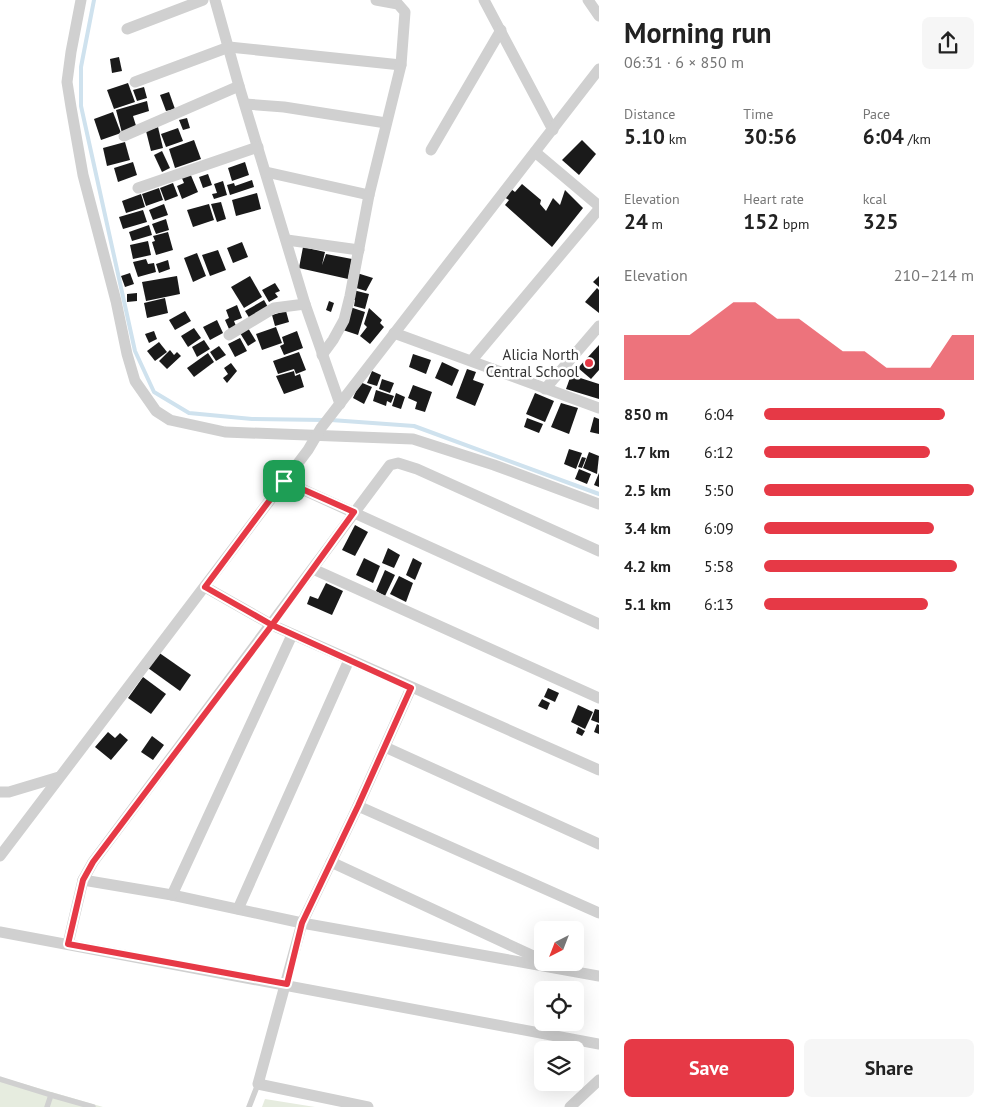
<!DOCTYPE html>
<meta charset="utf-8">
<style>
body{margin:0;font-family:"PT Sans",sans-serif;background:#f6f6f6;color:#222;height:100vh;display:flex;flex-direction:column;font-size:19px;white-space:nowrap}
*{box-sizing:border-box;margin:0}
p{font-size:16px;color:#767676}
.icon{flex:none;width:28px;height:28px;fill:none;stroke:currentColor;stroke-width:2;stroke-linecap:round;stroke-linejoin:round}
.map{position:relative;flex:1;overflow:hidden}
.details{display:flex;flex-direction:column;background:#fff;width:400px}
.details>*{flex:none}
.needle{width:32px;rotate:222deg}
.controls{position:absolute;left:534px;top:921px;display:grid;gap:10px}
.controls a{display:grid;place-items:center;width:50px;height:50px;border-radius:8px;background:#fff;box-shadow:0 5px 20px #0002;font-size:25px}
.pin{position:absolute;display:grid;place-items:center;width:42px;height:42px;color:#fff;margin:-21px;border-radius:10px;box-shadow:0 2px 8px #0006}
.round{display:grid;place-items:center;flex:none;width:52px;height:52px;border-radius:8px;background:#f6f6f6}
.head{display:flex;align-items:center;justify-content:space-between;height:85px;padding:0 25px}
h1{font-size:28px;font-weight:800;line-height:38px}
.stats{display:grid;grid-template-columns:repeat(3,1fr);gap:8px;height:85px;padding:5px 25px}
.stats div{display:grid;align-content:center}
.stats b{font-size:21px;font-weight:800}
.stats small{font-size:14px;font-weight:400}
.stats p{font-size:14px}
.chart{height:140px;padding:10px 25px}
.chart p{display:flex;justify-content:space-between}
.chart svg{width:100%;height:90px;margin-top:5px;fill:#e63946;opacity:.7}
.cta{display:flex;gap:10px;margin-top:auto;padding:10px 25px}
.cta a{flex:1;height:58px;border-radius:8px;background:#e63946;color:#fff;font-size:20px;font-weight:800;line-height:58px;text-align:center}
.cta a+a{background:#f6f6f6;color:#222}
ul{padding:0 25px;list-style:none;font-size:16px}
li{display:grid;grid-template-columns:80px 60px 1fr;align-items:center;height:38px}
li i{height:12px;border-radius:6px;background:#e63946}
main{display:flex;flex:1;min-height:0}
.map>svg:first-child{display:block}
</style>
<main>
<div class="map">
<svg width="599" height="1107" viewBox="0 0 599 1107">
<rect width="100%" height="100%" fill="#fff"/>
<g fill="#e6ecdf">
<polygon points="0,1077 103,1107 0,1107"/>
<polygon points="265,1099 315,1107 262,1107"/>
</g>
<g fill="none" stroke-linecap="round" stroke-linejoin="round">
<g stroke="#cfe2ee" stroke-width="4">
<polyline points="94,0 81,67 81,106 135,351 154,392 189,413 252,419 324,420"/>
<polyline points="331,420 414,426 599,494"/>
</g>
</g>
<g fill="#1a1a1a">
<polygon points="119,57 122,71 112,73 110,59"/>
<polygon points="128,83 135,102 114,109 107,90"/>
<polygon points="144,87 147,98 137,101 133,90"/>
<polygon points="169,92 175,109 166,111 160,95"/>
<polygon points="147,101 149,111 133,116 137,129 122,133 116,110"/>
<polygon points="113,112 121,133 101,140 94,119"/>
<polygon points="187,118 190,128 183,130 179,120"/>
<polygon points="158,127 163,148 151,151 146,131"/>
<polygon points="178,128 183,141 166,147 161,134"/>
<polygon points="194,140 201,159 175,168 169,149"/>
<polygon points="582,140 596,154 579,175 562,160"/>
<polygon points="125,142 130,160 107,166 103,148"/>
<polygon points="162,151 170,168 162,172 154,155"/>
<polygon points="133,162 137,175 118,182 114,168"/>
<polygon points="245,162 249,175 232,181 228,168"/>
<polygon points="190,173 198,192 182,199 177,186 184,183 181,176"/>
<polygon points="208,174 212,185 203,188 199,177"/>
<polygon points="252,180 254,187 230,195 227,185 234,183 235,186"/>
<polygon points="223,181 227,195 214,199 212,194 217,193 214,184"/>
<polygon points="173,183 178,196 165,201 160,188"/>
<polygon points="522,184 541,200 540,204 546,211 553,198 560,205 565,190 583,208 552,247 505,205 509,200 504,197 511,189 515,192"/>
<polygon points="159,188 163,200 146,206 142,194"/>
<polygon points="257,193 261,209 236,216 232,200"/>
<polygon points="141,194 145,207 126,213 122,201"/>
<polygon points="221,202 226,219 217,222 211,204"/>
<polygon points="164,204 168,215 153,220 149,210"/>
<polygon points="209,204 214,220 193,227 187,210"/>
<polygon points="143,210 147,222 123,229 119,217"/>
<polygon points="166,219 169,230 156,234 152,224"/>
<polygon points="149,225 152,235 132,241 129,232"/>
<polygon points="168,232 173,250 156,255 152,242 155,241 153,236"/>
<polygon points="148,241 151,255 133,259 130,245"/>
<polygon points="242,242 248,257 233,263 227,248"/>
<polygon points="303,247 325,252 322,265 326,254 352,259 348,279 299,268"/>
<polygon points="218,250 226,270 210,276 202,255"/>
<polygon points="197,253 206,276 193,282 184,258"/>
<polygon points="146,259 148,264 154,263 156,272 138,277 133,262"/>
<polygon points="168,260 170,269 159,273 156,264"/>
<polygon points="130,273 134,284 125,287 121,276"/>
<polygon points="357,273 373,278 366,291 353,287"/>
<polygon points="177,276 180,294 146,301 142,282"/>
<polygon points="250,276 262,297 244,308 231,287"/>
<polygon points="599,276 599,287 593,282"/>
<polygon points="275,283 280,291 275,293 278,297 269,302 262,290"/>
<polygon points="597,288 599,290 599,313 585,302"/>
<polygon points="353,290 369,294 365,309 354,306 355,300 351,299"/>
<polygon points="137,293 137,301 127,302 127,294"/>
<polygon points="165,298 168,313 147,318 144,303"/>
<polygon points="264,300 269,309 250,319 245,311"/>
<polygon points="329,301 334,303 331,312 326,310"/>
<polygon points="237,305 242,318 234,321 236,326 229,329 225,320 229,318 226,310"/>
<polygon points="350,307 365,312 358,335 343,330"/>
<polygon points="369,308 382,320 380,323 384,327 370,344 360,336 367,327 364,324"/>
<polygon points="185,311 191,321 175,330 169,320"/>
<polygon points="286,311 289,322 275,326 272,315"/>
<polygon points="217,320 223,333 210,340 203,327"/>
<polygon points="276,327 282,343 262,350 256,334"/>
<polygon points="194,328 201,338 188,347 181,336"/>
<polygon points="248,328 256,341 248,346 240,333"/>
<polygon points="154,331 157,339 149,343 145,334"/>
<polygon points="297,331 303,348 284,355 280,346 284,344 282,337"/>
<polygon points="240,338 247,351 235,357 228,344"/>
<polygon points="204,340 210,349 197,357 192,347"/>
<polygon points="159,342 167,352 155,361 147,351"/>
<polygon points="599,345 599,370 591,379 578,368"/>
<polygon points="219,346 226,355 216,361 210,352"/>
<polygon points="170,350 174,355 177,352 181,356 167,369 159,361"/>
<polygon points="299,352 306,370 296,374 294,369 278,374 273,361"/>
<polygon points="208,353 214,362 194,377 187,368"/>
<polygon points="413,354 431,360 426,374 409,367"/>
<polygon points="442,362 459,370 452,386 435,378"/>
<polygon points="231,363 237,371 227,383 223,378 228,374 224,368"/>
<polygon points="467,369 476,372 473,380 484,384 475,406 456,398"/>
<polygon points="294,371 295,376 300,374 304,387 284,394 276,376"/>
<polygon points="372,371 381,375 377,386 367,383"/>
<polygon points="571,375 599,384 599,399 566,389"/>
<polygon points="382,379 394,383 390,393 379,389"/>
<polygon points="360,382 372,387 364,404 353,398"/>
<polygon points="413,385 432,392 425,412 415,409 417,402 408,398"/>
<polygon points="376,390 394,396 391,403 387,401 386,406 373,401"/>
<polygon points="396,393 405,397 401,409 392,406"/>
<polygon points="535,393 554,401 545,422 526,414"/>
<polygon points="561,403 578,408 569,434 551,427"/>
<polygon points="594,417 599,419 599,434 590,432"/>
<polygon points="527,418 543,424 539,433 524,427"/>
<polygon points="569,449 582,453 576,469 564,464"/>
<polygon points="589,452 599,456 597,474 583,468"/>
<polygon points="582,457 586,458 582,468 578,467"/>
<polygon points="579,469 591,474 587,484 575,479"/>
<polygon points="599,473 599,487 594,485"/>
<polygon points="355,525 368,532 355,556 342,550"/>
<polygon points="388,548 400,555 394,568 382,563"/>
<polygon points="364,558 380,566 373,583 356,575"/>
<polygon points="413,558 422,563 415,580 406,575"/>
<polygon points="385,570 395,575 385,596 376,591"/>
<polygon points="399,576 413,583 406,602 390,594"/>
<polygon points="326,583 343,591 332,615 307,604 310,596 318,599"/>
<polygon points="158,652 191,675 180,691 148,668"/>
<polygon points="143,677 166,694 151,714 128,698"/>
<polygon points="548,688 559,693 555,702 544,697"/>
<polygon points="542,699 550,703 547,710 538,706"/>
<polygon points="578,705 593,712 585,729 571,722"/>
<polygon points="595,709 599,710 599,723 591,720"/>
<polygon points="597,724 599,725 599,734 594,732"/>
<polygon points="578,727 585,731 582,736 576,733"/>
<polygon points="108,732 115,738 120,733 128,740 111,760 95,747"/>
<polygon points="152,736 164,745 153,760 141,752"/>
</g>
<g fill="none" stroke-linecap="round" stroke-linejoin="round">
<g stroke="#d0d0d0" stroke-width="5.5">
<polyline points="0,1079 51,1095"/>
<polyline points="47,1107 51,1095 93,1107"/>
<polyline points="249,1107 258,1084"/>
</g>
<g stroke="#d0d0d0" stroke-width="11">
<polyline points="81,0 71,52 67,82 71,107 83,175 116,301 127,354 135,381 156,411 170,420 225,432 413,439 494,465 599,504"/>
<polyline points="215,0 239,86 305,304 340,404"/>
<polyline points="484,0 553,130"/>
<polyline points="588,0 599,16"/>
<polyline points="127,29 203,0"/>
<polyline points="135,82 229,47 401,65"/>
<polyline points="245,104 284,107 386,123"/>
<polyline points="124,136 239,86"/>
<polyline points="431,150 501,30"/>
<polyline points="535,152 599,206"/>
<polyline points="266,172 369,195"/>
<polyline points="138,188 258,147"/>
<polyline points="287,240 359,250"/>
<polyline points="394,333 599,408"/>
<polyline points="229,335 274,308 305,304"/>
<polyline points="322,355 333,340 344,320 350,296 369,195 401,65 405,12 398,4 376,0"/>
<polyline points="472,360 599,209"/>
<polyline points="545,389 599,326"/>
<polyline points="284,481 599,624"/>
<polyline points="313,569 599,698"/>
<polyline points="205,587 272,625 599,770"/>
<polyline points="385,747 599,844"/>
<polyline points="0,792 9,792 59,777"/>
<polyline points="358,806 599,913"/>
<polyline points="0,856 308,450 321,428 599,69"/>
<polyline points="331,862 542,960"/>
<polyline points="83,880 172,895 302,923 599,976"/>
<polyline points="172,895 292,635"/>
<polyline points="238,909 349,660"/>
<polyline points="0,932 599,1044"/>
<polyline points="68,944 83,880 93,862 390,465 398,463 417,469 599,551"/>
<polyline points="368,1107 258,1084 302,923 358,806 411,688"/>
<polyline points="570,1107 599,1080"/>
</g>
</g>
<g fill="none" stroke-linecap="round" stroke-linejoin="round">
<defs>
<polyline id="route" points="284,481 205,587 272,625 93,862 83,880 68,944 287,984 302,923 358,806 411,688 272,625 354,512 284,481"/>
</defs>
<use href="#route" stroke="#fff" stroke-width="10"/>
<use href="#route" stroke="#e63946" stroke-width="6"/>
</g>
<circle fill="#e63946" stroke="#fff" stroke-width="2" cx="589" cy="363" r="5"/>
<g text-anchor="middle" dominant-baseline="central" stroke-width="5" stroke-linejoin="round" paint-order="stroke">
<g font-size="15" fill="#333" stroke="#fff" text-anchor="end">
<text x="579" y="354">Alicia North<tspan x="579" dy="17">Central School</tspan></text>
</g>
</g>
</svg>
<div class="controls">
<a><svg class="needle" viewBox="-14 -14 28 28"><path d="M0-13l5 13h-10z" fill="#e53935"/><path d="M0 13l5-13h-10z" fill="#767676"/></svg></a>
<a><svg class="icon" aria-label="locate" viewBox="0 0 24 24"><circle cx="12" cy="12" r="6"/><path d="M12 2v4M12 18v4M2 12h4M18 12h4"/></svg></a>
<a><svg class="icon" aria-label="layers" viewBox="0 0 24 24"><path d="M12 4l9 5-9 5-9-5zM3 14l9 5 9-5"/></svg></a>
</div>
<div class="pin" style="left:284px;top:481px;background:#1e9e55"><svg class="icon" aria-label="arrive" viewBox="0 0 24 24"><path d="M6 21V4h12l-3 4 3 4H6"/></svg></div>
</div>
<section class="details">
<div class="head"><div><h1>Morning run</h1><p>06:31 · 6 × 850 m</p></div><a class="round"><svg class="icon" aria-label="share" viewBox="0 0 24 24"><path d="M12 15V3M7 8l5-5 5 5M5 13v7h14v-7"/></svg></a></div>
<div class="stats">
<div><p>Distance</p><b>5.10<small> km</small></b></div>
<div><p>Time</p><b>30:56</b></div>
<div><p>Pace</p><b>6:04<small> /km</small></b></div>
</div>
<div class="stats">
<div><p>Elevation</p><b>24<small> m</small></b></div>
<div><p>Heart rate</p><b>152<small> bpm</small></b></div>
<div><p>kcal</p><b>325</b></div>
</div>
<div class="chart"><p><span>Elevation</span>210–214 m</p>
<svg viewBox="0 0 160 44" preserveAspectRatio="none"><path d="M0 44V22L10 22L20 22L30 22L40 14L50 6L60 6L70 14L80 14L90 22L100 30L110 30L120 38L130 38L140 38L150 22L160 22V44z"/></svg>
</div>
<ul>
<li><b>850 m</b>6:04<i style="width:86%"></i></li>
<li><b>1.7 km</b>6:12<i style="width:79%"></i></li>
<li><b>2.5 km</b>5:50<i style="width:100%"></i></li>
<li><b>3.4 km</b>6:09<i style="width:81%"></i></li>
<li><b>4.2 km</b>5:58<i style="width:92%"></i></li>
<li><b>5.1 km</b>6:13<i style="width:78%"></i></li>
</ul>
<div class="cta"><a>Save</a><a>Share</a></div>
</section>
</main>
